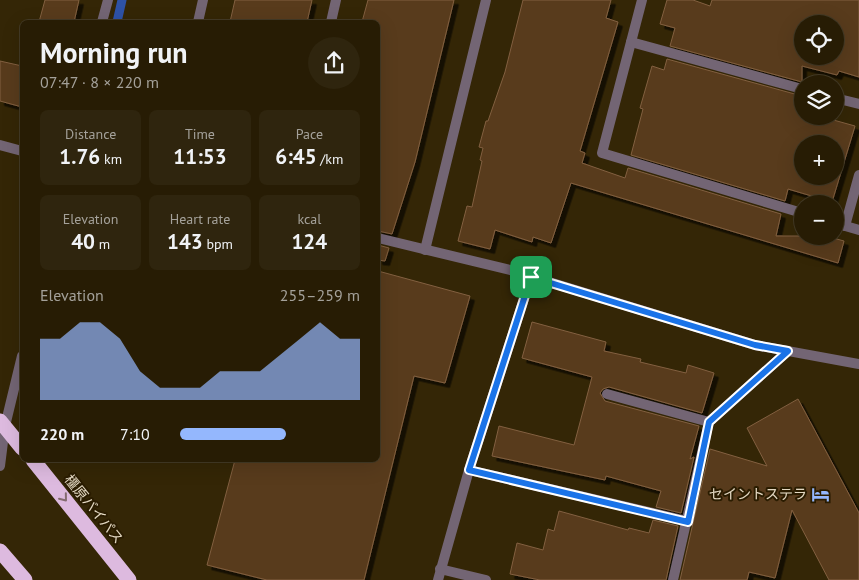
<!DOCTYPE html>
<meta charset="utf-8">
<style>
body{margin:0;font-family:"PT Sans","Noto Sans JP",sans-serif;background:#2f250e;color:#f1f3f6;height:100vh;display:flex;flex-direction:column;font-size:19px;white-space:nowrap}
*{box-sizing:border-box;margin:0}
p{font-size:16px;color:#a4a19a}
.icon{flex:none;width:28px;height:28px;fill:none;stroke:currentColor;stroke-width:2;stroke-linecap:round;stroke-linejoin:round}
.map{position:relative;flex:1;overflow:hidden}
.side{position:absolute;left:20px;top:20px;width:360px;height:442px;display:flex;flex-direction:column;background:#271c04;border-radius:8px;box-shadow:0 5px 20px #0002,0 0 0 1px #433a26}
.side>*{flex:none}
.buttons{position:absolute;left:794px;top:15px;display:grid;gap:10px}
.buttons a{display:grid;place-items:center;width:50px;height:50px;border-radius:50%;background:#271c04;box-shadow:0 5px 20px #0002,0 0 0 1px #433a26;font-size:25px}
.pin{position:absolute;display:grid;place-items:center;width:42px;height:42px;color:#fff;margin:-21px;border-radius:10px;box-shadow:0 2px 8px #0006}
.round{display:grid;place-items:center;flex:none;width:52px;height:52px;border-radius:26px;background:#2f250e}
.summary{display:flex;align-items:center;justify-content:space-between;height:85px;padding:0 20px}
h1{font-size:28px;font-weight:600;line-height:38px}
.figures{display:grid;grid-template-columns:repeat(3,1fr);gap:8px;height:85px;padding:5px 20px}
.figures div{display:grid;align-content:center;border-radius:8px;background:#2f250e;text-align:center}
.figures b{font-size:21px;font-weight:600}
.figures small{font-size:14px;font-weight:400}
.figures p{font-size:14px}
.chart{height:140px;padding:10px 20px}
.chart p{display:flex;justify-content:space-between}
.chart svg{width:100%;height:90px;margin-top:5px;fill:#94b7fd;opacity:.7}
ul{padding:0 20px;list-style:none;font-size:16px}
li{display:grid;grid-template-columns:80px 60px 1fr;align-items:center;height:38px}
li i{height:12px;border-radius:6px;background:#94b7fd}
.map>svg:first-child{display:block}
</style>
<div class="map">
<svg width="859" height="580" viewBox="0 0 859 580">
<defs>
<filter id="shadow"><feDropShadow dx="4.5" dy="4.5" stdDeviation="0" flood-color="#0009"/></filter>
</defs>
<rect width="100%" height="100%" fill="#342606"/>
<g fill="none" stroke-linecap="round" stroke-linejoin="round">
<polyline stroke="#2e52a6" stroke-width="9" points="117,22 122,0"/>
</g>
<g fill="#593a1a" stroke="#826041" fill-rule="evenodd" filter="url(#shadow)">
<polygon points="45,0 79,0 74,22 39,22"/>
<polygon points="235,0 312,0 307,22 230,22"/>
<polygon points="368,0 454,0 415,162 392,234 378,231 378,22 362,22"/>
<polygon points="523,0 611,0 606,18 618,22 580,151 585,153 582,163 625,178 628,168 781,214 776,236 826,236 844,241 838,263 571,183 551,243 533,237 532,242 495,230 490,249 458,241 467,206 472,207 482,161 480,160 483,148 479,147 486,121 488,121 505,72"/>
<path d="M667,0H693L710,6L712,0H859V77L839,71L837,75L802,66V82L670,46L675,28L660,24ZM802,24H835V56H802Z"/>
<path d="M667,59L802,96V116H819L855,126L832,202L788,189L785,201L631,155L643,109L640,108L652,66L664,70ZM802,144H835V176H802Z"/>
<polygon points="0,61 22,66 22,107 0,101"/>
<polygon points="378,245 389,248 385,261 378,260"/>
<polygon points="378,271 470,296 445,383 414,376 364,580 267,580 207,565 235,460 378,460"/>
<polygon points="532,322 606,342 604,351 641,359 640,362 686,373 688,365 714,373 702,413 609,387 603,389 600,393 605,401 699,426 690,459 694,457 681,513 656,507 661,491 606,476 605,480 492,456 499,426 574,445 592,377 522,358"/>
<polygon points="798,399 859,513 859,580 829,580 792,510 775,578 749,572 747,580 680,580 710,449 767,466 747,428"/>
<polygon points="559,511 628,530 629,528 649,533 653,520 678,526 666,580 540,580 510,574 517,543 543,550 548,529 554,531"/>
</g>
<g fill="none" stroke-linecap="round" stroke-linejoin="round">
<g stroke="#736574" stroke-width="10">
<polyline points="642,0 602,153 802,213"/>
<polyline points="102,22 108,0"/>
<polyline points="198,22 203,0"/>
<polyline points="331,22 336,0"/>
<polyline points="631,42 802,89"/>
<polyline points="835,98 859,104"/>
<polyline points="0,145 22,151"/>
<polyline points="835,223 859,230"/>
<polyline points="845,226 859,175"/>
<polyline points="378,238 510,270 755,345 859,364"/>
<polyline points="425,250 486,0"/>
<polyline points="607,394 709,422 788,351"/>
<polyline points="0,466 5,426 22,356"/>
<polyline points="469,470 687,521"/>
<polyline points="440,569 486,580"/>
<polyline points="438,580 469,470 531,277"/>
<polyline points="673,580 709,422"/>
</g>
<g stroke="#ddbadf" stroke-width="15">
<polyline points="0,421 22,448"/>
<polyline points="33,460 129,580"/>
<polyline points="0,551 25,580"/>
</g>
</g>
<defs><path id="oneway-chevron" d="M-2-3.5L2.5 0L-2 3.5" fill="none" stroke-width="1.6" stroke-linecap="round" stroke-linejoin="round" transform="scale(1.25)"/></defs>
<use stroke="#846b70" href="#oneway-chevron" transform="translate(64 498) rotate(51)"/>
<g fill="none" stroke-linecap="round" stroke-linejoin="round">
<defs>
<polygon id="route" points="531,277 755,345 788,351 709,422 688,522 469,470"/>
</defs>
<use href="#route" stroke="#fff" stroke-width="10"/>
<use href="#route" stroke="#1a73e8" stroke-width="6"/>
</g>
<defs>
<symbol id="hotel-bare" viewBox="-9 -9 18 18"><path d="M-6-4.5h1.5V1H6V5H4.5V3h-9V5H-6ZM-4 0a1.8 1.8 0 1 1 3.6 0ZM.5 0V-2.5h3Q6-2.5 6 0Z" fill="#94b7fd" stroke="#2a1c00" stroke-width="2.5" paint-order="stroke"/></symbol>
</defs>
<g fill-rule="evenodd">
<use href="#hotel-bare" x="808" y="482" width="25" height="25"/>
</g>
<g text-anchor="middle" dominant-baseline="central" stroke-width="4" stroke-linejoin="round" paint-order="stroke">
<g font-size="14" fill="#e4d9c3" stroke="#2a1c00" text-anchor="end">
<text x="807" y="494">セイントステラ</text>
</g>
<g font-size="14" fill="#e4d9c3" stroke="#2a1c00">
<text transform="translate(94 509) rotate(51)">橿原バイパス</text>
</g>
</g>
</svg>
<div class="buttons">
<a><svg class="icon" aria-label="locate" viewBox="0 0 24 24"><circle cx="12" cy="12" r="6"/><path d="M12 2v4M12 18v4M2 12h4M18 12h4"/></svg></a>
<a><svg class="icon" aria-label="layers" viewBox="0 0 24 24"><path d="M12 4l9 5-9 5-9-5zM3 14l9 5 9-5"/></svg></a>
<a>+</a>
<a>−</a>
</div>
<div class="pin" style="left:531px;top:277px;background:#1e9e55"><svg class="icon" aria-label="arrive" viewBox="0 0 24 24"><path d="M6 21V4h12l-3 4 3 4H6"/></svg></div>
<section class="side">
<div class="summary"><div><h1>Morning run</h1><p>07:47 · 8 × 220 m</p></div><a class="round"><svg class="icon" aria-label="share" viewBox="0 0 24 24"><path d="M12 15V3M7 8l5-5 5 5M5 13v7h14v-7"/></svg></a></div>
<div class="figures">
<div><p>Distance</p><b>1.76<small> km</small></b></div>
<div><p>Time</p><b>11:53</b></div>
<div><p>Pace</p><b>6:45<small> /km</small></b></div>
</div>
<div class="figures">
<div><p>Elevation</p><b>40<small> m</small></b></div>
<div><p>Heart rate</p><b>143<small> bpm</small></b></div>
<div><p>kcal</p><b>124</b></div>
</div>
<div class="chart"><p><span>Elevation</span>255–259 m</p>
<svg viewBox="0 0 160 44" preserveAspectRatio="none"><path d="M0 44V14L10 14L20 6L30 6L40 14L50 30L60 38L70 38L80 38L90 30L100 30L110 30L120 22L130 14L140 6L150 14L160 14V44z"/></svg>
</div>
<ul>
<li><b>220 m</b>7:10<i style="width:59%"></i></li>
</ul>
</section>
</div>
